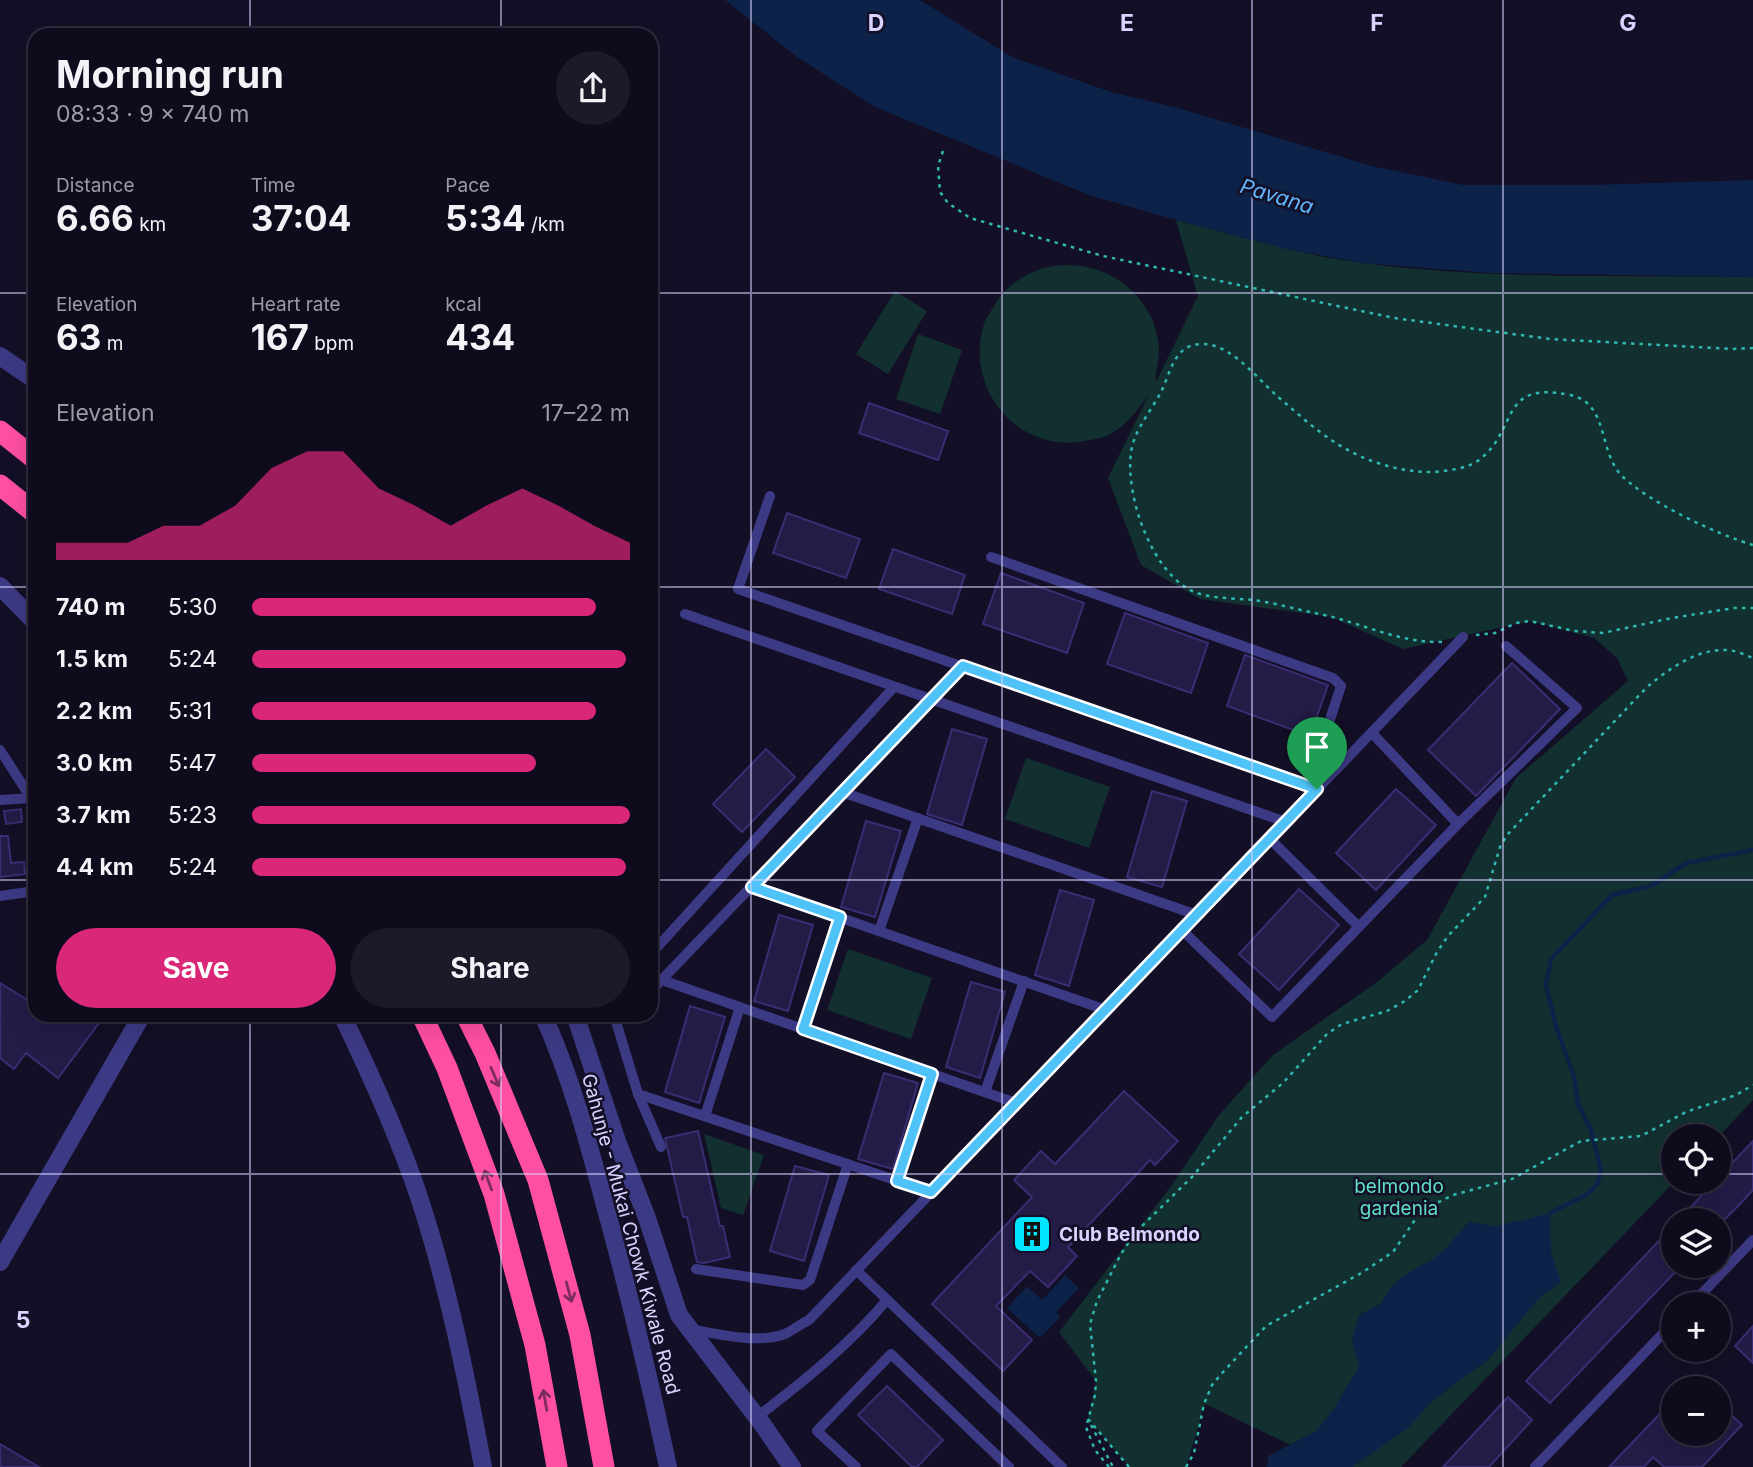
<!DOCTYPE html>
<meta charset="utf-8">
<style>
body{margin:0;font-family:Inter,sans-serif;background:#1c1929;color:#f1f3f6;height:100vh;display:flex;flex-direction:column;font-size:26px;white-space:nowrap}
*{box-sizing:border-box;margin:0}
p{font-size:23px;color:#9b9ba3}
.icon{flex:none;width:38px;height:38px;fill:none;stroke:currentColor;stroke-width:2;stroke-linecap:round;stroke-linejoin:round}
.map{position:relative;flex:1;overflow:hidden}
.side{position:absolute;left:28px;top:28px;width:630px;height:994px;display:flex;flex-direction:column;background:#0e0b1c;border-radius:21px;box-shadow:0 7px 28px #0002,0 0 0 2px #2e2b3b}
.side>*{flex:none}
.tools{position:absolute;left:1661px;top:1124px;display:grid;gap:14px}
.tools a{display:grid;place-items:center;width:70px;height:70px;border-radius:50%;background:#0e0b1c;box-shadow:0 7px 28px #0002,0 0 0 2px #2e2b3b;font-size:35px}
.pin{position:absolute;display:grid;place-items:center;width:60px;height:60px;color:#fff;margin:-72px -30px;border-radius:50% 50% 50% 0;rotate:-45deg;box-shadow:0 0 7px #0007}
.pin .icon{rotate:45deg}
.round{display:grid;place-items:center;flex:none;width:74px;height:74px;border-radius:37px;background:#1c1929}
.headline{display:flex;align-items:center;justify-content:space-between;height:119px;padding:0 28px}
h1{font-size:38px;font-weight:700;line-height:52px}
.metrics{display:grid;grid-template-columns:repeat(3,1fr);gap:10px;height:119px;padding:7px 28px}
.metrics div{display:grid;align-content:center}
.metrics b{font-size:35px;font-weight:700}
.metrics small{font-size:19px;font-weight:400}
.metrics p{font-size:19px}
.chart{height:196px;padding:14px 28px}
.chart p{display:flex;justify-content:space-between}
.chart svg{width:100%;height:126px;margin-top:7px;fill:#db2777;opacity:.7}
.action{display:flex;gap:14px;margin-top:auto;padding:14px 28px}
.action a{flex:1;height:80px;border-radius:42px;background:#db2777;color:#fff;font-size:28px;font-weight:700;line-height:80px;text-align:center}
.action a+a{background:#1c1929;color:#f1f3f6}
ul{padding:0 28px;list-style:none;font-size:23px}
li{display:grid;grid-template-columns:112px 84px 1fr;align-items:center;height:52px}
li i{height:18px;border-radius:9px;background:#db2777}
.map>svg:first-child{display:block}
</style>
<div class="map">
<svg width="1753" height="1467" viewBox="0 0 1753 1467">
<rect width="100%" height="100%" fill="#130f26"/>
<g fill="#12302f">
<path d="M1176,220C1238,236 1300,255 1363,263C1492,280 1624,275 1753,277V1100L1719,1136H1673V1181H1675L1401,1467H1337L1205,1404L1186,1467H1129L1088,1419L1096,1381L1059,1332L1171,1186L1219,1115L1273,1055L1377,982L1427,940L1516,778L1628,681L1617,658L1594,638L1530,621L1403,649L1331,617L1200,599L1141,565L1108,478L1149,394C1136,411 1130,423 1109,435C1103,438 1095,439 1089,440C1021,457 963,390 984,324C985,318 991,312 994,306C1030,246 1119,254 1150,315C1155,324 1159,341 1159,351C1159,361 1155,372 1156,382L1198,296Z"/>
<polygon points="895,291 927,311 888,374 856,354"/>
<polygon points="918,334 962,350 940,414 896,399"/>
<polygon points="1026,758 1110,787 1089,848 1005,819"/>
<polygon points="848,949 932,978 911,1039 827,1010"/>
<polygon points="704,1134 764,1155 743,1215 721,1208"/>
</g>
<g fill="#0c2248">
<polygon points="725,0 920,0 1012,57 1111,92 1178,108 1372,166 1463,185 1590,185 1753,180 1753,277 1491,273 1363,263 1281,248 1176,220 1089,195 875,107 797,57"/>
<path d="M1550,1213L1551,1252L1561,1282L1539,1298L1488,1360L1433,1400L1407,1429L1352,1467H1267L1268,1456L1316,1431L1333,1410L1359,1366L1352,1340L1359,1315L1382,1303C1393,1273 1421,1270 1443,1251C1452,1242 1460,1231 1469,1222L1497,1226Z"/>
<polygon points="1065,1275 1079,1288 1056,1312 1060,1317 1040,1338 1007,1308 1027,1286 1042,1300"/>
</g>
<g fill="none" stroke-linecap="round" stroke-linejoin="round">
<polyline stroke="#0c2248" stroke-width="4.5" points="1550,1213 1588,1194 1597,1184 1601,1170 1591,1130 1578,1104 1574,1077 1556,1026 1546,985 1551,959 1612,895 1651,886 1686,863 1753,850"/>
</g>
<g fill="#241b47" stroke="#3b2d73" stroke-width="2">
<polygon points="869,403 948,431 938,460 859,433"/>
<polygon points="787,513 860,539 846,578 773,553"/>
<polygon points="893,549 965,575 952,614 879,589"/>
<polygon points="1001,573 1084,603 1067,653 983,624"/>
<polygon points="1125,613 1208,643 1191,693 1107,664"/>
<polygon points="1245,655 1328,685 1310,736 1227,706"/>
<polygon points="1512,663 1560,709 1476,796 1428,750"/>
<polygon points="952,729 987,739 962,825 927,814"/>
<polygon points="766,749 795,777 742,832 713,804"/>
<polygon points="1396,789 1436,825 1376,890 1336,853"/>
<polygon points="1152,791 1187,801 1162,887 1127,877"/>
<polygon points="21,809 22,822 6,824 4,811"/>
<polygon points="866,821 901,831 875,917 841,907"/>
<polygon points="0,836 8,836 11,863 24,862 25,874 0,877"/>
<polygon points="1299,889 1339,925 1279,990 1239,954"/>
<polygon points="1060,890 1094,900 1069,986 1035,975"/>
<polygon points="779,915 813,925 788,1011 754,1001"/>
<polygon points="971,982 1005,992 980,1078 946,1067"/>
<polygon points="0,983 26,999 35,987 35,1015 105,1015 58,1078 26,1053 14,1069 0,1058"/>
<polygon points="690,1006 725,1017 699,1103 665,1092"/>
<polygon points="884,1073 918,1083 893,1169 858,1159"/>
<polygon points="1124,1091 1178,1141 1155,1165 1150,1160 1068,1247 1077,1256 1048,1287 1030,1271 996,1306 1032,1340 1003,1371 932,1304 1032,1197 1014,1180 1041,1151 1055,1164"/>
<polygon points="698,1131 720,1226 723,1226 730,1257 704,1263 697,1262 687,1217 683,1217 665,1138"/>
<polygon points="1753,1141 1753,1190 1741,1203 1724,1220 1679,1220 1715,1181 1718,1181 1718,1178"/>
<polygon points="795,1166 829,1175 804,1261 770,1251"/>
<polygon points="1673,1226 1673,1265 1679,1268 1550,1403 1526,1381"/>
<polygon points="1753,1326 1753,1363 1735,1346"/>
<polygon points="887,1386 943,1440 917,1467 912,1467 858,1415"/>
<polygon points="1508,1397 1532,1420 1489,1467 1443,1467"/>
<polygon points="1673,1400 1673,1433 1718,1433 1718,1402 1742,1425 1702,1467 1664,1467 1653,1457 1644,1467 1609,1467"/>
<polygon points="0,1444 39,1467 0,1467"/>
</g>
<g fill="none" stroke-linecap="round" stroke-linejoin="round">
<g stroke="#2fb8b0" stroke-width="2.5" stroke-dasharray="3.5 5" stroke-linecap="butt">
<polyline points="943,151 938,166 940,192 948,203 970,218 1103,256 1394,318 1550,339 1732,349 1753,348"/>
<polyline points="1476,635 1495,633 1516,623 1530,621 1574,631 1603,633 1672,618 1734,608 1753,608"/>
<path d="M1442,642C1399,643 1362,623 1320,614C1298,610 1276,603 1253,600C1235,598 1215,599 1197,593C1153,577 1125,497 1131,453C1133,432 1151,411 1161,392C1171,372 1174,344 1202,344C1230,343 1258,379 1277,396C1296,412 1315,430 1336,443C1362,460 1393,470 1424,472C1441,472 1465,470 1479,460C1519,430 1498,380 1570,395C1609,403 1598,450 1621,475C1648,502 1716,534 1753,545"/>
<polyline points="1088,1419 1129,1467"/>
<polyline points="1091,1425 1113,1467"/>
<path d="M1109,1467L1095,1450L1086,1427L1095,1395L1096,1381L1090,1324L1097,1301L1121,1254L1134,1234L1192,1177L1242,1117L1283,1083L1327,1034L1342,1024L1387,1011L1405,1001L1418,990L1437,952L1448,936L1485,897L1500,847L1507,835L1647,687C1669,669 1696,649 1726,650C1735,650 1745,655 1753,658"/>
<polyline points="1186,1467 1194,1453 1204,1404 1212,1385 1223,1372 1266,1326 1363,1272 1393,1252 1421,1211 1453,1195 1512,1179 1581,1141 1641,1136 1686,1112 1736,1095 1753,1085"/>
</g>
<g stroke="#3d3a85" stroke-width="10">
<polyline points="770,496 738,589 1317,789"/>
<polyline points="991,557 1333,678 1341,686 1308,786"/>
<polyline points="685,614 1286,822"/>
<polyline points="1372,733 1458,824 1577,708 1506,646"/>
<polyline points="0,750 31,798 35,810"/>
<polyline points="842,792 1197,915"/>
<polyline points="0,800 31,798"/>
<polyline points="1270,839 1359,927"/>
<polyline points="752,887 1106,1010"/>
<polyline points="0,896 35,891"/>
<polyline points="1182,930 1272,1017 1458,824"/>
<polyline points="879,931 918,818"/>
<polyline points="651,954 894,687"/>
<polyline points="662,980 1016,1103"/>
<polyline points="651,991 963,666"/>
<polyline points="614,1015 638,1094 661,1147"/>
<polyline points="803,1029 840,917"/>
<polyline points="985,1092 1024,981"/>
<polyline points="638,1094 931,1192"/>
<polyline points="705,1116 740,1007"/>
<polyline points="897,1181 932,1074"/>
<polyline points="696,1269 796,1284 803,1285 810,1280 848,1164"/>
<polyline points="856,1270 1062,1467"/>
<polyline points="1692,1304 1753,1240"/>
<path d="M690,1329C717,1334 759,1344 785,1334C793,1330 801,1324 809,1320L1463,637"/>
<path d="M757,1417C804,1381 849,1345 887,1300"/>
<polyline points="856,1467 817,1431 891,1354 1009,1467"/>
<polyline points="1535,1467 1673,1323"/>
</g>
<g stroke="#3d3a85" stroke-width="18">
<polyline points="575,1015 617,1141 647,1218 679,1315 763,1425 792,1467"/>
<polyline points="0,1262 142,1015"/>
</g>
<g stroke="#3d3a85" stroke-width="18">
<polyline points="0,356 35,380"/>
<polyline points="0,586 35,622"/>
<path d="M342,1015C371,1075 398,1134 419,1197C448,1285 466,1376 483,1467"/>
<path d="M543,1015C572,1079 589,1145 607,1213C630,1297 650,1382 668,1467"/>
</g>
<g stroke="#ff4fa3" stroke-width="21">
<polyline points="0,431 35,459"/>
<polyline points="0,485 35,513"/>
<polyline points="422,1015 447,1068 494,1194 535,1345 557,1467"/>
<polyline points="466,1015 485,1053 538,1180 580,1335 604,1467"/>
</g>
</g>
<defs><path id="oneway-shaft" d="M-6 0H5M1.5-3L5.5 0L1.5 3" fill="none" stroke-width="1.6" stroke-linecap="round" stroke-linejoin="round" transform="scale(1.75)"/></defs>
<g stroke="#7d2c5e">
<use href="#oneway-shaft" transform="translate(495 1077) rotate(67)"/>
<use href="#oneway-shaft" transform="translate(488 1180) rotate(-110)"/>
<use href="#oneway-shaft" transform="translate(569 1292) rotate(75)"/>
<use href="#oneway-shaft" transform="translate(545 1400) rotate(-100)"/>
</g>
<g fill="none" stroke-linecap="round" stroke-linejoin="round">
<defs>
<polygon id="route" points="963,666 1317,789 931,1192 897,1181 932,1074 803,1029 840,917 752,887"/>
</defs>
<use href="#route" stroke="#fff" stroke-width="14"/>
<use href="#route" stroke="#4fc3f7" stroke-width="9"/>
</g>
<path fill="none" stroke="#d9d4ff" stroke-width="2" stroke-opacity="0.55" d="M250,0V35M501,0V35M751,0V1467M1002,0V1467M1252,0V1467M1503,0V1467M0,293H35M651,293H1753M0,587H35M651,587H1753M0,880H35M651,880H1753M250,1015V1467M501,1015V1467M0,1174H1673M1718,1174H1753"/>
<defs>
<symbol id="building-square" viewBox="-11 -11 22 22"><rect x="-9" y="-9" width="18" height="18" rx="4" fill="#00e5ff" stroke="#130f26"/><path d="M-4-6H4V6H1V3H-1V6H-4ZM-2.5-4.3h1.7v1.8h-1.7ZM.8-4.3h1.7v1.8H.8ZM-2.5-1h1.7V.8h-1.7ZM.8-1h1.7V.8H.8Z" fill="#111"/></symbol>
</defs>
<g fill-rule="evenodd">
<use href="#building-square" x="1010" y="1212" width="44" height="44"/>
</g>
<g text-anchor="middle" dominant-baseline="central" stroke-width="5" stroke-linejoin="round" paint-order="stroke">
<g font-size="19" fill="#5fe0c0" stroke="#130f26">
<text x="1399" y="1186">belmondo<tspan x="1399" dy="22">gardenia</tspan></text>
</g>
<g font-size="19" fill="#d9d4ff" stroke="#130f26">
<text transform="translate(631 1234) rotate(75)">Gahunje - Mukai Chowk Kiwale Road</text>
</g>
<g font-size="19" font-weight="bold" fill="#d9d4ff" stroke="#130f26" text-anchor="start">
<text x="1059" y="1234">Club Belmondo</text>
</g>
<g font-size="21" font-style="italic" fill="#62b6ff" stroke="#130f26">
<text transform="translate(1277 196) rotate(17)">Pavana</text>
</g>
</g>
<g font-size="23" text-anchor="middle" font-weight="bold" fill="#d9d4ff" stroke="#130f26" stroke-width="5" stroke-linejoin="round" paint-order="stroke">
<text x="876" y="31">D</text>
<text x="1127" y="31">E</text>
<text x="1377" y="31">F</text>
<text x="1628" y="31">G</text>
<text x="23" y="1328">5</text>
</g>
</svg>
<div class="tools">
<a><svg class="icon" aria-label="locate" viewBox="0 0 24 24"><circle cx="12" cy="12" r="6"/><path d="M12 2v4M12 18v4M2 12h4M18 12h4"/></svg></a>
<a><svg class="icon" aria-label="layers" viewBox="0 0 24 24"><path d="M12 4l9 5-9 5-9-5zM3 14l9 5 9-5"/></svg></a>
<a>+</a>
<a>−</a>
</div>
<div class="pin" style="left:1317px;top:789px;background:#1e9e55"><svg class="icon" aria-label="arrive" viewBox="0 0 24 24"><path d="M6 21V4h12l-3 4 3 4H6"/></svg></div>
<section class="side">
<div class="headline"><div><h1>Morning run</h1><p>08:33 · 9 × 740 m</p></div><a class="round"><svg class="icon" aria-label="share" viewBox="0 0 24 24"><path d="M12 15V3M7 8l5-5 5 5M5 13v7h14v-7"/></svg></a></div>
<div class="metrics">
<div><p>Distance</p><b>6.66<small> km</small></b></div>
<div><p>Time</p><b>37:04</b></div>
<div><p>Pace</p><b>5:34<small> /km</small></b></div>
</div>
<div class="metrics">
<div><p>Elevation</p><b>63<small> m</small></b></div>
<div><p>Heart rate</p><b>167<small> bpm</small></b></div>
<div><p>kcal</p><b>434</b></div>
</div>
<div class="chart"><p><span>Elevation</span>17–22 m</p>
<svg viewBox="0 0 160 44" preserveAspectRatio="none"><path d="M0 44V38L10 38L20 38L30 32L40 32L50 25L60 12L70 6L80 6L90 19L100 25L110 32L120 25L130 19L140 25L150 32L160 38V44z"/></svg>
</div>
<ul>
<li><b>740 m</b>5:30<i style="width:91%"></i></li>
<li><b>1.5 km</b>5:24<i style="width:99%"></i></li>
<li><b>2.2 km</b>5:31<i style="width:91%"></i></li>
<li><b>3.0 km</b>5:47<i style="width:75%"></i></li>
<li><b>3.7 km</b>5:23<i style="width:100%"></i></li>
<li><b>4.4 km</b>5:24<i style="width:99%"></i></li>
</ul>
<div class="action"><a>Save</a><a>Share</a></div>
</section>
</div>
